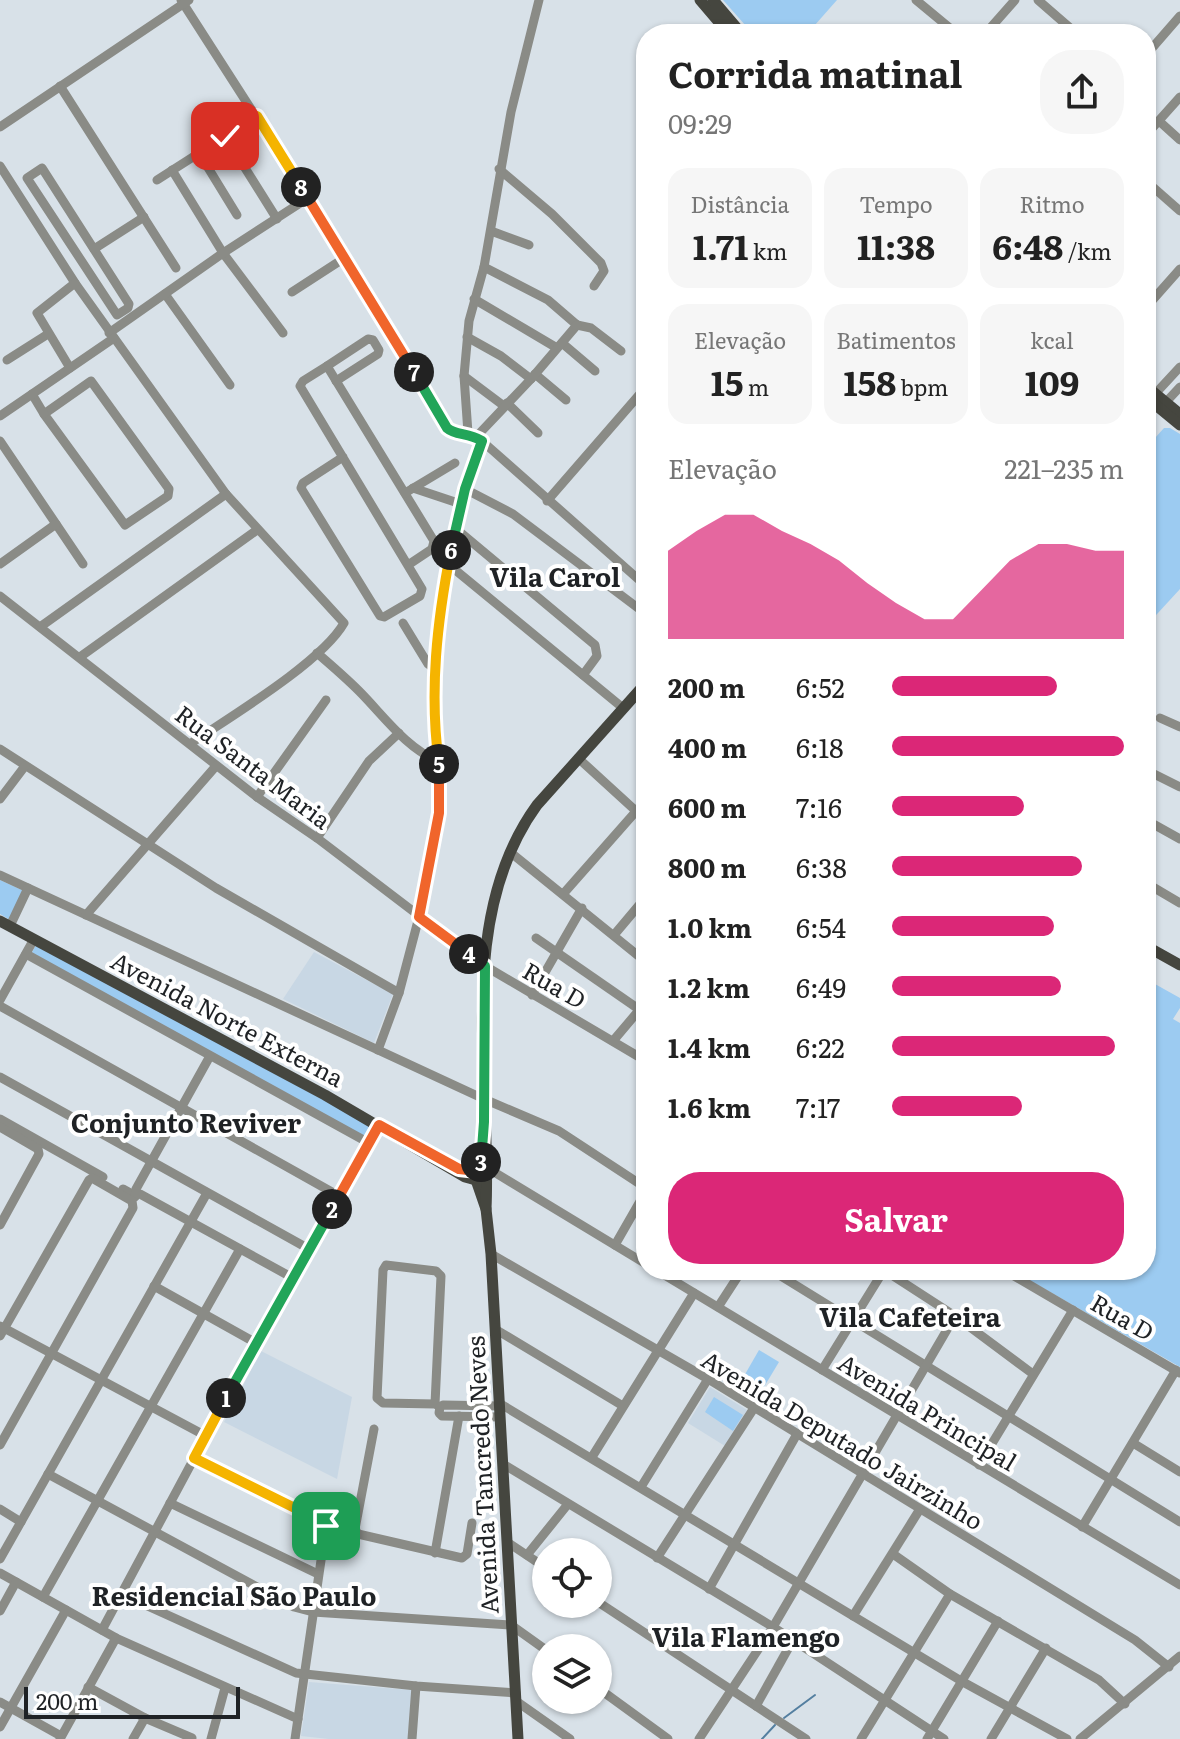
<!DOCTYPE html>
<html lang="pt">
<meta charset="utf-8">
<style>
body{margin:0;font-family:Literata,serif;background:#f6f6f6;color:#222;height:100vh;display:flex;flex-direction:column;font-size:30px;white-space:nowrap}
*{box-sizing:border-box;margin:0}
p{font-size:26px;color:#767676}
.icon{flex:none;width:44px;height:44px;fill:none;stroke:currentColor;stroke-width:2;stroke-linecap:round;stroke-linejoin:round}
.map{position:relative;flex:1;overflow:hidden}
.drawer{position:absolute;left:636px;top:24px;width:520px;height:1256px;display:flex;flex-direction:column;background:#fff;border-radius:32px;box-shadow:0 2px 6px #0004}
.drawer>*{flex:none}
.buttons{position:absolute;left:532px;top:1538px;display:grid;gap:16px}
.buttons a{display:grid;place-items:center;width:80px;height:80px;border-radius:50%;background:#fff;box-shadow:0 2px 6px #0004;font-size:40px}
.scale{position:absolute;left:24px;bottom:20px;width:216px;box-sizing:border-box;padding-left:8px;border:4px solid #1f2225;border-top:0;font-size:22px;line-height:28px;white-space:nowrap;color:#1f2225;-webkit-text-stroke:6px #fff;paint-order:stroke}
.pin{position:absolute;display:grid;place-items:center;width:68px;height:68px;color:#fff;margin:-34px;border-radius:16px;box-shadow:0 4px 12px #0006}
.km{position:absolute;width:40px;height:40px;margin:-20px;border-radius:50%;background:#222;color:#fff;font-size:22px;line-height:40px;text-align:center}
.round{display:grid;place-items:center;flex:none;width:84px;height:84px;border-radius:32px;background:#f6f6f6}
.summary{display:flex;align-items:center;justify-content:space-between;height:136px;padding:0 32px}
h1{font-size:36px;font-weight:700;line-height:60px}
.stats{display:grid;grid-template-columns:repeat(3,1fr);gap:12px;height:136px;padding:8px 32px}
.stats div{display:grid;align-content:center;border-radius:20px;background:#f6f6f6;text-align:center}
.stats b{font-size:34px;font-weight:700}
.stats small{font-size:22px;font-weight:400}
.stats p{font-size:22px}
.chart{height:224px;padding:16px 32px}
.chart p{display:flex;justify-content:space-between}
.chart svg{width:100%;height:144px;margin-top:8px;fill:#db2777;opacity:.7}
.button{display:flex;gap:16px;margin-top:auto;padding:16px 32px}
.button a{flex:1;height:92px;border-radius:32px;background:#db2777;color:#fff;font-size:32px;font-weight:700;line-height:92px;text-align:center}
ul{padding:0 32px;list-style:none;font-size:26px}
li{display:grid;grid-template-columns:128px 96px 1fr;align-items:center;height:60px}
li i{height:20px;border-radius:10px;background:#db2777}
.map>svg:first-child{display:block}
</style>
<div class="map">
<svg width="1180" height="1739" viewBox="0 0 1180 1739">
<rect width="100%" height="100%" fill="#d8e1e8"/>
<g fill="#c8d7e4">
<polygon points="314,952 393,994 374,1043 283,999"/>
<polygon points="261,1351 352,1397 337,1479 224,1422"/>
<polygon points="710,1387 747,1410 725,1446 688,1423"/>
<polygon points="309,1682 412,1690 408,1739 329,1739 301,1736"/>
</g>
<g fill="#9ccbf1">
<polygon points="723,0 837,0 807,34 753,34"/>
<polygon points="1164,428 1170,428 1180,434 1180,589 1146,626 1146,448"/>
<polygon points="0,880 24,891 10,920 0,914"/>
<polygon points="36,945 373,1126 366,1138 31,954"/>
<polygon points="1146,979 1180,998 1180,1008 1173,1019 1180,1023 1180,1367 1012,1270 1146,1270"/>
<polygon points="759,1350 779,1362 755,1402 736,1390"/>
<polygon points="714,1397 743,1415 733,1431 705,1412"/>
</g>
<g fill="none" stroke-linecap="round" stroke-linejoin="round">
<g stroke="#547fa0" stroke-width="2">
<polyline points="784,1718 815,1695"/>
<polyline points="762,1739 775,1725"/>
</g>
<g stroke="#8a8b86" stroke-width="9">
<path d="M181,0L346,257L447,428C456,436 468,432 482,441L646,586"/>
<polyline points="916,0 957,34"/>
<polyline points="1038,0 1077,34"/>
<polyline points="985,34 1015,0"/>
<polyline points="1146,55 1180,16"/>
<polyline points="60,86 176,268"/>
<polyline points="1159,121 1180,140"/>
<polyline points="0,127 189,0"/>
<polyline points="1146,135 1180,97"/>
<polyline points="225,136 277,219"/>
<polyline points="199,153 237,215"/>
<path d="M0,166L75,283L226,494L344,623C322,662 230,717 190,744"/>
<polygon points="42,168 129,304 128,308 117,315 27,178"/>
<polyline points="499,169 552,214 601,263 604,271 594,286"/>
<polyline points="172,170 223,253 283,333"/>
<polyline points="157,180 257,116"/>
<polyline points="1146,181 1180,211"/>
<polyline points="491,231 529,245"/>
<polyline points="1146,247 1150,250"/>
<polyline points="94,249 144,217"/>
<polyline points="484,267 548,300 577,325"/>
<polyline points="292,292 346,257"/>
<polyline points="165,294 230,385"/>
<polyline points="474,299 557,348"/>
<polyline points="1149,304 1180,269"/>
<polyline points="577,325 591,328 621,351"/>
<polyline points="109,333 223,253 308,198"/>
<polyline points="467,337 501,356 531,379"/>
<polyline points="562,343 595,371"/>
<polyline points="7,360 48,334"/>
<polyline points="327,366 368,339 373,340 379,350 378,354 336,381"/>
<polyline points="70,368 37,313 75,283"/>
<polyline points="535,374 566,400"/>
<polyline points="464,376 504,406"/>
<polygon points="91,381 169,489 168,496 125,525 44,414"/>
<polyline points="32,394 44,414"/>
<polyline points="1155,394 1180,367"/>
<polyline points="1166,402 1180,387"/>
<polyline points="507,403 538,433"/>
<polyline points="0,416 114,338"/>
<polyline points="468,433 464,376 469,321 484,267 511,112 539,0"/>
<polyline points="476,437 531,379 577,325"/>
<polyline points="0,441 83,564"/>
<path d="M343,457L303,483L301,488L380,616L384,617L420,596L422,589C381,521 341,454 300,386L303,381L327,366L434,541L432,549L408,565"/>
<polyline points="413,488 461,504"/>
<polyline points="465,489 513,514 646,614"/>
<polyline points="405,493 455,463"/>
<polyline points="547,501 646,387"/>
<polyline points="455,528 595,645 597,656 583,675"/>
<polyline points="0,564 56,524"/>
<polyline points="448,564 623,708"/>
<polyline points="0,596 257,797 317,838 485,966 646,1061"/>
<polyline points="403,623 428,664 436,670"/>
<polyline points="40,627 226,494"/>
<path d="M317,653C331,665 346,678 359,691C383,715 406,748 438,761"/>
<polyline points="80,657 257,530"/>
<polyline points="1160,718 1180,727"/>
<polyline points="0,749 216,888 399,993"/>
<polyline points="578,758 636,811"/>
<polyline points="1146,770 1180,787"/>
<polyline points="257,797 326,700"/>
<polyline points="0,799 25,766"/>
<polyline points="1146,820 1180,839"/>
<polyline points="317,838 369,761 399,733"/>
<polyline points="510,852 646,962"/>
<polyline points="0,875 484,1099 559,1131 646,1188"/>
<polyline points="1146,883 1180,903"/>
<polyline points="564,893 646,800"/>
<polyline points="86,915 216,766"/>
<polyline points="10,926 28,888"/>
<polyline points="614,935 646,897"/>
<polyline points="536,938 640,1010"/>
<polyline points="26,954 369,1143"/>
<polyline points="532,995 582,908"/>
<polyline points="0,1000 34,939"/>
<polyline points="0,1006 339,1196"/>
<polyline points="613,1041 646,1002"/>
<polyline points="378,1050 399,993 419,917 439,813 440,775 433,718 438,615 455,528 482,441"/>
<polyline points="0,1077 309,1249"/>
<polyline points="0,1119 103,1177"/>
<polyline points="0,1127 38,1149 39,1154 0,1225"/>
<polyline points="487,1172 494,1172 646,1264"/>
<polyline points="123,1189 132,1194 140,1194 293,1278"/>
<polyline points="135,1197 136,1189 210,1056"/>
<polyline points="615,1245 646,1191"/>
<polyline points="491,1254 708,1379 1135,1640 1169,1667"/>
<polyline points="656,1270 1180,1585"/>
<polyline points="771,1270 1180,1522"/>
<polyline points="884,1270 955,1316 1033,1374"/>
<polyline points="1004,1270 1180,1373"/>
<polyline points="154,1286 256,1343"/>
<polyline points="718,1307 742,1270"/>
<polyline points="0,1326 206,1436"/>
<polyline points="495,1329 623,1406"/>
<polyline points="0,1336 89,1180 92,1178 132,1201 133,1208 0,1445"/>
<polyline points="822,1370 884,1270"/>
<polyline points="499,1403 963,1682 1067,1739"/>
<polyline points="435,1404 441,1276 436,1271 386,1265 383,1270 377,1398 383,1403 435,1404 440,1407"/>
<polyline points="499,1406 443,1405 440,1407 439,1413 442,1416 500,1417"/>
<polyline points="374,1429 355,1529 358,1534 462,1558 467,1554 472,1523"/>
<polyline points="1133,1443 1180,1472"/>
<polyline points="592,1457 694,1293"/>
<polyline points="194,1458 323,1522 326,1526 295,1739"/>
<polyline points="503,1464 773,1627 944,1739"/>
<polyline points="979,1465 1073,1310"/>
<polyline points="48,1474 294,1607 313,1612 511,1625 546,1650"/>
<polyline points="641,1487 708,1379"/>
<polyline points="170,1503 318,1574"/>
<polyline points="0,1509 21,1522"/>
<polyline points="1082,1527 1176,1370"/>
<polyline points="507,1542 546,1568"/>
<polyline points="435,1553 459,1416"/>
<polyline points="893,1554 950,1594 1099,1680 1125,1704"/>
<polyline points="527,1555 568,1504"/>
<polyline points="657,1558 754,1408"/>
<polyline points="0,1559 207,1193"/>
<polyline points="0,1573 116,1638 298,1719"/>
<polyline points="709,1589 797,1434"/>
<polyline points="121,1594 296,1673 416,1686 516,1693"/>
<polyline points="43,1597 240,1249"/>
<polyline points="598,1602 806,1739"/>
<polyline points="0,1611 16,1582"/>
<polyline points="853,1616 920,1509"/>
<polyline points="102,1630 256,1343 379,1125"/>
<polyline points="88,1687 145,1718 192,1738"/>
<polyline points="598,1688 668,1739"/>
<polyline points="516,1701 570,1739"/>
<polyline points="0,1702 61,1736"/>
<polyline points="756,1706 793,1640"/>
<polyline points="0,1727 66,1610"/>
<polyline points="60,1739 116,1638"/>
<polyline points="133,1739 145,1718"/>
<polyline points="211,1739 225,1688"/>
<polyline points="412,1739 416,1686"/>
<polyline points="699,1739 773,1627 955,1316"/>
<polyline points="861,1739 950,1594"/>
<polyline points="927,1739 998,1621"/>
<polyline points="991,1739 1046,1648"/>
<polyline points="1080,1739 1180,1656"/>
</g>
<g stroke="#45463f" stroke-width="11">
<polyline points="700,0 729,34"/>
<polyline points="713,0 742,34"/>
<polyline points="1146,386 1180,414"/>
<polyline points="1146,397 1180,425"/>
<polyline points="0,921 325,1095 465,1177 476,1180"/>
<polyline points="1146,946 1180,965"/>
<polyline points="477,1171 475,1177 486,1209 491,1254 518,1739"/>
<path d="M486,1209C492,1079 454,919 537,805L646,683"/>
</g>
</g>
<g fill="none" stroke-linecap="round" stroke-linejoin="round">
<defs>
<polyline id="split-1" points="226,1398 194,1458 323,1522 326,1526"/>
<polyline id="split-2" points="226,1398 332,1209"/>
<polyline id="split-3" points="332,1209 379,1125 459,1169 477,1171 481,1162"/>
<polyline id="split-4" points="469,954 485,966 484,1122 481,1162"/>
<polyline id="split-5" points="439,764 439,813 419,917 469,954"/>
<path id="split-6" d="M439,764C429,692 437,621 451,550"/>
<path id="split-7" d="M414,372L447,428C456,436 468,432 482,441L465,489L451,550"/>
<polyline id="split-8" points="301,187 414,372"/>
<polyline id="split-9" points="225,136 257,116 301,187"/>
</defs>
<use href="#split-1" stroke="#fff" stroke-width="16"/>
<use href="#split-2" stroke="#fff" stroke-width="16"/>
<use href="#split-3" stroke="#fff" stroke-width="16"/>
<use href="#split-4" stroke="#fff" stroke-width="16"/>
<use href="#split-5" stroke="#fff" stroke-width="16"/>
<use href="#split-6" stroke="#fff" stroke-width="16"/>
<use href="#split-7" stroke="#fff" stroke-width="16"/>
<use href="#split-8" stroke="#fff" stroke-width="16"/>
<use href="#split-9" stroke="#fff" stroke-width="16"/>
<use href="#split-1" stroke="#f5b400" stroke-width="10"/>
<use href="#split-2" stroke="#22a559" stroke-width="10"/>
<use href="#split-3" stroke="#f0652b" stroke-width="10"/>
<use href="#split-4" stroke="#22a559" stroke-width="10"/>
<use href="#split-5" stroke="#f0652b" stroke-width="10"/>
<use href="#split-6" stroke="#f5b400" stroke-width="10"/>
<use href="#split-7" stroke="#22a559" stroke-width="10"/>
<use href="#split-8" stroke="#f0652b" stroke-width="10"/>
<use href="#split-9" stroke="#f5b400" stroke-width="10"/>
</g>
<g text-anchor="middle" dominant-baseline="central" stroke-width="8" stroke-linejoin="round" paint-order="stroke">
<g font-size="24" fill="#1f2225" stroke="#fff">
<text transform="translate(254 766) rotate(37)">Rua Santa Maria</text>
<text transform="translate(555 984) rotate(30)">Rua D</text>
<text transform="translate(228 1018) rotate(28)">Avenida Norte Externa</text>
<text transform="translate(1123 1316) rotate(30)">Rua D</text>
<text transform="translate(928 1411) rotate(31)">Avenida Principal</text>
<text transform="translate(843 1439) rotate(31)">Avenida Deputado Jairzinho</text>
<text transform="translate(481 1475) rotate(-93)">Avenida Tancredo Neves</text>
</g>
<g font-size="26" font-weight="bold" fill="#1f2225" stroke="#fff">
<text x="555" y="575">Vila Carol</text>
<text x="186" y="1121">Conjunto Reviver</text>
<text x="910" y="1315">Vila Cafeteira</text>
<text x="234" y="1594">Residencial São Paulo</text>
<text x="746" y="1635">Vila Flamengo</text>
</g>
</g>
</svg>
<div class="buttons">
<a><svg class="icon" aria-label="locate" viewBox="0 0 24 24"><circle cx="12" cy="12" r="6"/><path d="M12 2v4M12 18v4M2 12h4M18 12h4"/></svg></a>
<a><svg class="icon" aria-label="layers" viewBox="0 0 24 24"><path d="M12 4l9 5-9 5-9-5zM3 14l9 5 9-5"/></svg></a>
</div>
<div class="scale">200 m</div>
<div class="pin" style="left:326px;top:1526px;background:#1e9e55"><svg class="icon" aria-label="arrive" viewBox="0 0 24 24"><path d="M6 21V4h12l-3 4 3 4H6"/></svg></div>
<div class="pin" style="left:225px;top:136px;background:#d93025"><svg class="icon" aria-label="check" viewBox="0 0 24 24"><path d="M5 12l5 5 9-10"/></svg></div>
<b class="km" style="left:226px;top:1398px">1</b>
<b class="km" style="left:332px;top:1209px">2</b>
<b class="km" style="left:481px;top:1162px">3</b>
<b class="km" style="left:469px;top:954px">4</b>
<b class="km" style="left:439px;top:764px">5</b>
<b class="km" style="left:451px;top:550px">6</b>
<b class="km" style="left:414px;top:372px">7</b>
<b class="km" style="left:301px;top:187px">8</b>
<section class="drawer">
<div class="summary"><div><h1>Corrida matinal</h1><p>09:29</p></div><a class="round"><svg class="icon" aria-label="share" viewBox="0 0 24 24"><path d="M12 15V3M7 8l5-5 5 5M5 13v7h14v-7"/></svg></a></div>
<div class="stats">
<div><p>Distância</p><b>1.71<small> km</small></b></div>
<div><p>Tempo</p><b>11:38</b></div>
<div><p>Ritmo</p><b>6:48<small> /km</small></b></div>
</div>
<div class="stats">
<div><p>Elevação</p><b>15<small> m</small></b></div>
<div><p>Batimentos</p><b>158<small> bpm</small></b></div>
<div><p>kcal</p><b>109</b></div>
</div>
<div class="chart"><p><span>Elevação</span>221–235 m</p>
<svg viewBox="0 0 160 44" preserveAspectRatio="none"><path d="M0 44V17L10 11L20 6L30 6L40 11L50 15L60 20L70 27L80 33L90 38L100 38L110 29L120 20L130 15L140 15L150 17L160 17V44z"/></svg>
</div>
<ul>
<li><b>200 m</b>6:52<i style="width:71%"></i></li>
<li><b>400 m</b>6:18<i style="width:100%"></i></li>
<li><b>600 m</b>7:16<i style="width:57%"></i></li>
<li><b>800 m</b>6:38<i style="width:82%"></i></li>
<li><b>1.0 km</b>6:54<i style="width:70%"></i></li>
<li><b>1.2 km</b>6:49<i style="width:73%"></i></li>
<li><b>1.4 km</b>6:22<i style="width:96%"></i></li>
<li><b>1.6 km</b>7:17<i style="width:56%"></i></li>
</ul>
<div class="button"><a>Salvar</a></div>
</section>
</div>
